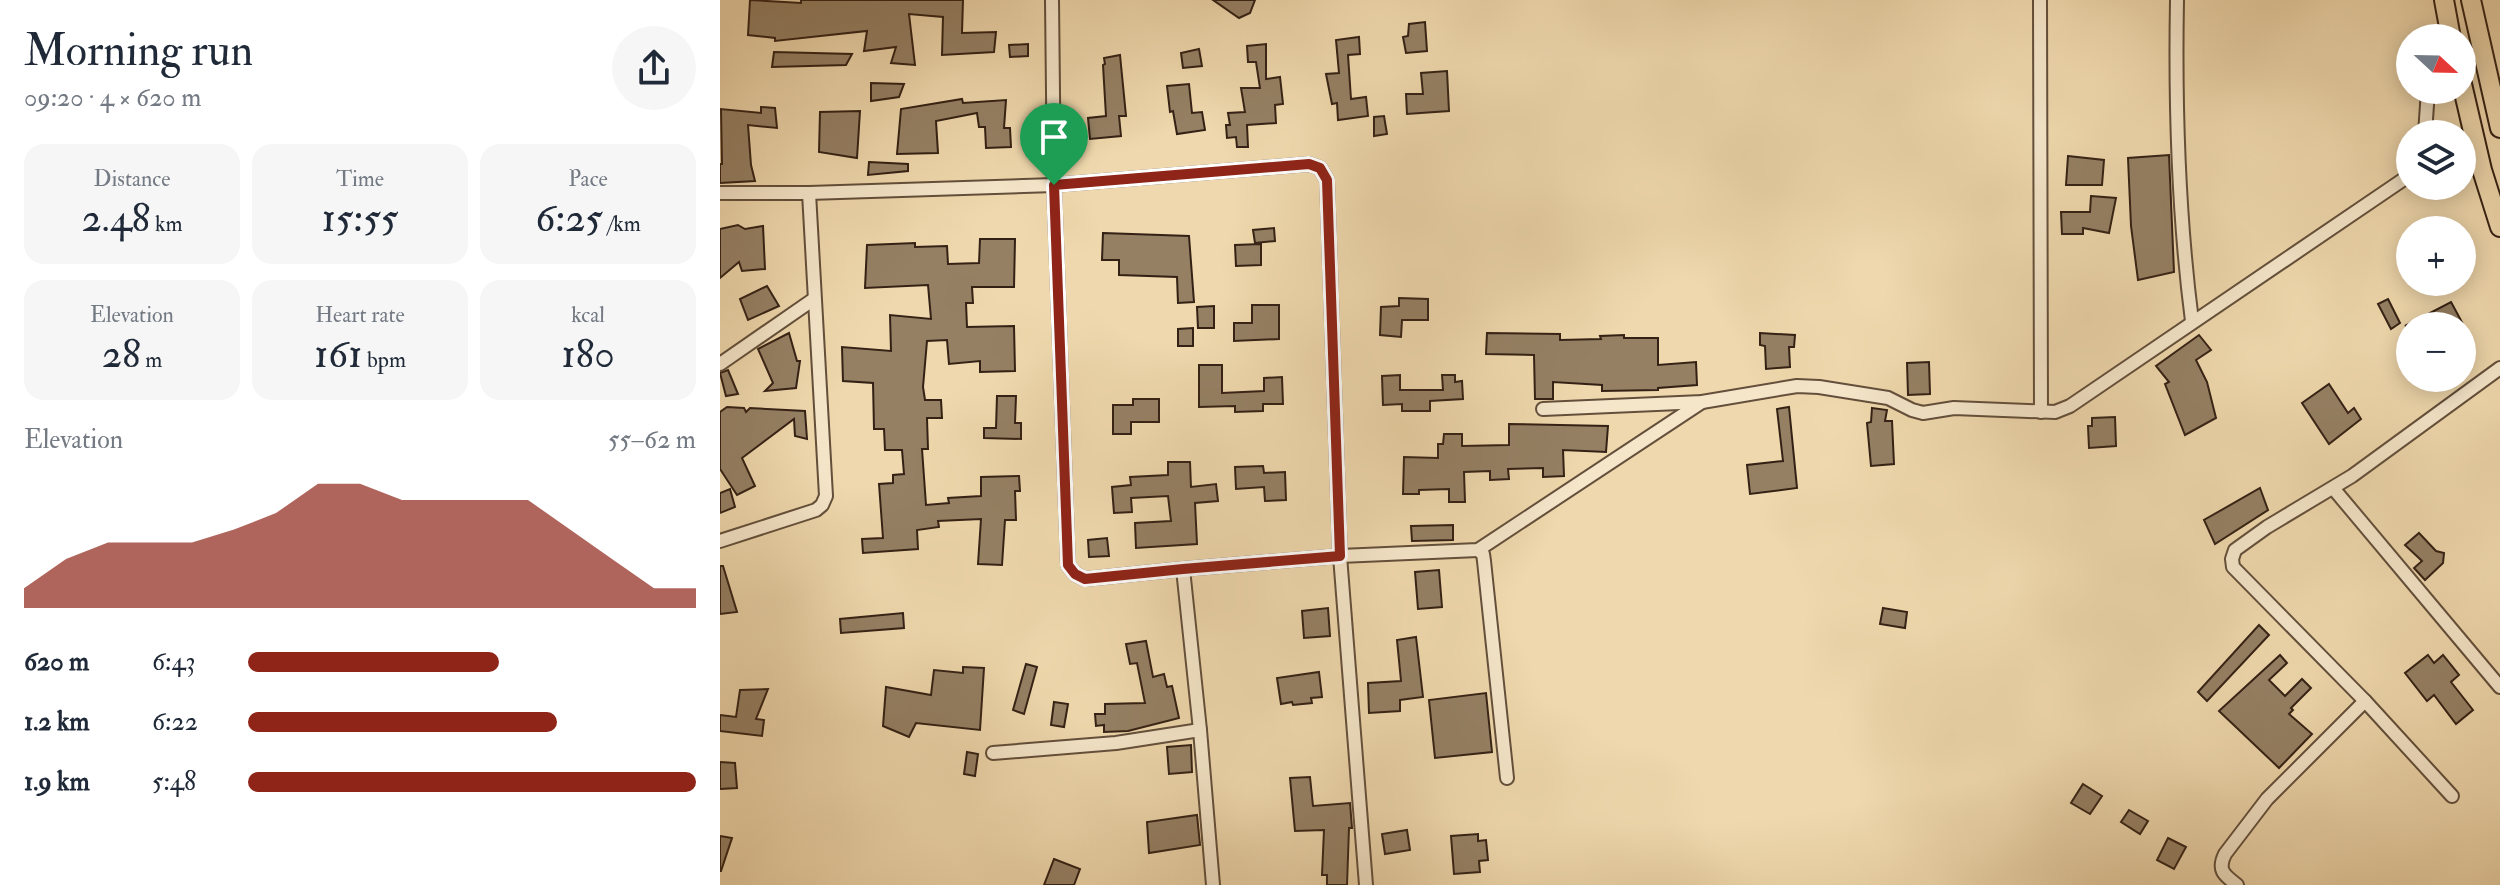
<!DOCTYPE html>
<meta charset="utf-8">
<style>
body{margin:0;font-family:"IM FELL Double Pica",serif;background:#f6f6f7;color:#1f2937;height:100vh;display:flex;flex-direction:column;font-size:30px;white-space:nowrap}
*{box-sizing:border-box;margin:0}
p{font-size:26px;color:#747a83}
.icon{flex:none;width:44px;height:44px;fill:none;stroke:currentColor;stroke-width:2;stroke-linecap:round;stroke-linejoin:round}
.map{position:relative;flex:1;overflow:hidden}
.sheet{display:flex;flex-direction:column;background:#fff;width:720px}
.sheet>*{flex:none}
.needle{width:52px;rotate:112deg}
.fabs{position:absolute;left:1676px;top:24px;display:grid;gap:16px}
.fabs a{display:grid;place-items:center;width:80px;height:80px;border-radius:50%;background:#fff;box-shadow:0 4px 20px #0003;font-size:40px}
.pin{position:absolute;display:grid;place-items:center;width:68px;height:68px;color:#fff;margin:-82px -34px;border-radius:50% 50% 50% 0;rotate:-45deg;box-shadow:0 0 8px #0007}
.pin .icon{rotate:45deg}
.round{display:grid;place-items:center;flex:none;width:84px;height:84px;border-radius:42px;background:#f6f6f7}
.head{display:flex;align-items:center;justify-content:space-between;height:136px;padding:0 24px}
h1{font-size:44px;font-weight:600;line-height:60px}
.stats{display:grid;grid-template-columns:repeat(3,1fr);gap:12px;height:136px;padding:8px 24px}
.stats div{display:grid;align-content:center;border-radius:20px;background:#f6f6f7;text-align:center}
.stats b{font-size:40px;font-weight:600}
.stats small{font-size:22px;font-weight:400}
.stats p{font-size:22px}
.chart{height:224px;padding:16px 24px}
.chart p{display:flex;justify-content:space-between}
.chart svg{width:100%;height:144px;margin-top:8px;fill:#8f2418;opacity:.7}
ul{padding:0 24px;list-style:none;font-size:26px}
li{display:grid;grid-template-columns:128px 96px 1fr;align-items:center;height:60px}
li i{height:20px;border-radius:10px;background:#8f2418}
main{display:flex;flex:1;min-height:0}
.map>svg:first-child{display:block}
</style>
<main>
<section class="sheet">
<div class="head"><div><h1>Morning run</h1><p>09:20 · 4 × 620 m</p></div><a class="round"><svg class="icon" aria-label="share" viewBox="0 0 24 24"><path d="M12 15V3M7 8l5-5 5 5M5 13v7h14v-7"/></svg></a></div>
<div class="stats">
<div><p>Distance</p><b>2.48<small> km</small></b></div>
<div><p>Time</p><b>15:55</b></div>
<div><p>Pace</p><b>6:25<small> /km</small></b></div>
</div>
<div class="stats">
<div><p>Elevation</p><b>28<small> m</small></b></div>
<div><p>Heart rate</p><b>161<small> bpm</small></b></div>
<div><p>kcal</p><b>180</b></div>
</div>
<div class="chart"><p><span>Elevation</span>55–62 m</p>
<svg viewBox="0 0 160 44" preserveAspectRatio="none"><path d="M0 44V38L10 29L20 24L30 24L40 24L50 20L60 15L70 6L80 6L90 11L100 11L110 11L120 11L130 20L140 29L150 38L160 38V44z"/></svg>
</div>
<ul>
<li><b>620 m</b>6:43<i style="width:56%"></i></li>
<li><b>1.2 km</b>6:22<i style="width:69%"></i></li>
<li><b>1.9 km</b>5:48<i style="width:100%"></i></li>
</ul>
</section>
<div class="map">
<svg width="1780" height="885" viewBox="0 0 1780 885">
<rect width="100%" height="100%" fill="#efd8ad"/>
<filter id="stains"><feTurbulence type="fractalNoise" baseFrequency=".0025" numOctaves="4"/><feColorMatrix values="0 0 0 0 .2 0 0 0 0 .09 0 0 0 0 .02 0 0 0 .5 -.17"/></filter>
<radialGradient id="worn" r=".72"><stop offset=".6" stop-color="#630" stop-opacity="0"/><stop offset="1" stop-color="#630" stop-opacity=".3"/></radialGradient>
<g fill="#958064" stroke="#342115" stroke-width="2">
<polygon points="30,0 81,3 81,0 243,0 242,33 276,32 274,52 222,55 223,17 189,14 195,65 171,63 176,47 144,51 147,31 55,41 55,38 28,35"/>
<polygon points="493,0 535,0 530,13 519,18"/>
<polygon points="705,22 707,51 686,53 683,37 688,36 689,24"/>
<polygon points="639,37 640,54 628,55 631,99 646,97 648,116 618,120 617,103 612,104 606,74 619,73 616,40"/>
<polygon points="308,44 308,56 290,57 289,45"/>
<polygon points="546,44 546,79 560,77 563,104 555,105 556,123 527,125 528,147 517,147 516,137 507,138 506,125 510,125 508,113 525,112 521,88 540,88 536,62 528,62 527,46"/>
<polygon points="479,49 482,66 463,68 461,53"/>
<polygon points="54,52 132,54 126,65 52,67"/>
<polygon points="400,55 406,116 399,116 401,136 370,139 368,118 386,116 383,65 385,64 384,58"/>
<polygon points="727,71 729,111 687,114 686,94 703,94 701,73"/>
<polygon points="151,83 184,84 179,97 151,101"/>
<polygon points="469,84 472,113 482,112 485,130 457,134 453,111 450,112 447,86"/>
<polygon points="242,99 243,103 286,100 284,128 290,128 291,147 266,148 265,127 259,127 257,113 216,121 218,153 177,154 181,109"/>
<polygon points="41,107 55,108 57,128 28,125 31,165 35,181 0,183 0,164 2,164 1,109 41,113"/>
<polygon points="140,111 137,158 99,152 100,112"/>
<polygon points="664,116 667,134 654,136 654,117"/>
<polygon points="1449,155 1454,272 1418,280 1411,226 1408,158"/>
<polygon points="1348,156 1384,160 1382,185 1346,185"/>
<polygon points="149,162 188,164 188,171 148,175"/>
<polygon points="1371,196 1396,198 1389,233 1363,228 1363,234 1342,234 1341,212 1370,212"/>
<polygon points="18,225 25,229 43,226 45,269 22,271 19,262 0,278 0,229"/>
<polygon points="554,228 555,241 535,243 533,230"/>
<polygon points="383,233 469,236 474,302 458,303 457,277 399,275 399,260 382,260"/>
<polygon points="260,239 295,239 294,287 252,287 253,303 246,303 247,327 294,326 295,371 260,372 260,361 229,364 227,340 207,341 203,387 205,400 221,400 222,418 207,418 208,449 202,449 206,505 229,503 228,498 261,496 261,477 299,476 300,491 295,491 296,520 285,520 282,565 258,564 261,519 218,521 219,527 197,530 198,549 143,553 142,539 163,538 159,484 173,483 173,475 184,474 182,450 165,450 164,429 154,429 153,383 123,381 122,347 171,351 170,315 211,319 208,285 145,288 147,245 195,243 195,247 227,246 228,264 259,263"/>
<polygon points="541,244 541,265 516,266 515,245"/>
<polygon points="47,286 59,306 28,320 20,299"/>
<polygon points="679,298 708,299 708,320 682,320 681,337 660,335 661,307 679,306"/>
<polygon points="1668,299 1680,323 1671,329 1658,304"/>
<polygon points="1731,302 1744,326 1685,326"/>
<polygon points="532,305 559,305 559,339 514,341 514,323 532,323"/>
<polygon points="494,306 494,328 478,328 477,307"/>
<polygon points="473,328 473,346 458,346 458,329"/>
<polygon points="69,333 77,361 80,361 76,388 45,391 53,383 38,349"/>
<polygon points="767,333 840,334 840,340 881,339 880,336 904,335 904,338 938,338 938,365 976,362 977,385 938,388 938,390 882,391 882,385 833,382 833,399 815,399 814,355 766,354"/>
<polygon points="1040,333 1075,335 1074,347 1069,347 1070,367 1046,369 1045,346 1040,345"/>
<polygon points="1479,335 1491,350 1476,360 1487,382 1496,418 1465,435 1445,384 1449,382 1436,366"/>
<polygon points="1209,362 1210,394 1188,395 1187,363"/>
<polygon points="479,365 502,365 502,393 544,391 544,378 562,377 563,404 543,404 543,411 515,412 515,406 479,407"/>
<polygon points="8,370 18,394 6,396 0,373"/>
<polygon points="680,375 680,390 723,390 722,375 735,375 735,382 742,381 743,399 710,401 710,411 682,411 682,404 663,405 662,376"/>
<polygon points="1609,384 1628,413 1634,408 1641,419 1609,444 1582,403"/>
<polygon points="277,396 296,396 295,423 301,423 301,439 264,438 264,428 276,428"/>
<polygon points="413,399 439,399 439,422 411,422 411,434 393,434 393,405 413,405"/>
<polygon points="7,407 24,408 26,412 30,408 85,411 87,439 75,436 74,419 22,458 35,486 17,495 0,469 0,412"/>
<polygon points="1069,407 1077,488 1030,494 1027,465 1063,461 1057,409"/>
<polygon points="1152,408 1167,410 1165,421 1172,421 1174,464 1151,466 1147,423 1151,422"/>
<polygon points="1395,417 1396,446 1369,448 1368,426 1372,426 1372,418"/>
<polygon points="789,424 888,426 886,452 843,450 844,476 823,477 823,468 788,469 789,479 770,480 770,471 744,472 745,502 729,502 729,489 699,490 699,494 683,494 684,457 718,458 718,444 723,444 724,434 742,434 742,446 789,445"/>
<polygon points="448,462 470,462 471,487 496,484 498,501 475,503 477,544 416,548 415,523 451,521 448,496 411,498 412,512 394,513 392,487 411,485 410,477 448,475"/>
<polygon points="543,466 544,473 565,472 566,500 545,501 544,487 516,489 515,467"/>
<polygon points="1540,488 1548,510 1495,544 1484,520"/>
<polygon points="10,489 15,507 0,513 0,493"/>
<polygon points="733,525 733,540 692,541 691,526"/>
<polygon points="1699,533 1716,551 1724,553 1723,563 1705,580 1694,568 1702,561 1685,545"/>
<polygon points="387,538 389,556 369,557 368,540"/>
<polygon points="0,566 3,566 17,612 0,614"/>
<polygon points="719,570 722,607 698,609 695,572"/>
<polygon points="608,608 610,636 584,638 582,611"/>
<polygon points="1163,608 1187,612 1185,628 1160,624"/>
<polygon points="183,613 184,628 121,633 120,619"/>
<polygon points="1539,625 1549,635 1487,701 1478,692"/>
<polygon points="696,637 703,697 680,700 680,711 649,713 648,683 681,681 677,640"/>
<polygon points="426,641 433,677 444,674 447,687 452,686 459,718 408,731 384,732 384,725 376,726 375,714 385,714 385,704 425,703 417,663 410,664 406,644"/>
<polygon points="1560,655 1567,663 1549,680 1565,696 1582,679 1591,688 1571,708 1573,710 1569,714 1592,734 1559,768 1499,711"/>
<polygon points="1708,655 1714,663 1723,655 1739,675 1731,682 1753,710 1736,724 1714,695 1707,701 1685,673"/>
<polygon points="306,664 317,667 304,714 293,710"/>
<polygon points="243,667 264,668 260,730 196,723 189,737 163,726 166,687 211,695 214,670 243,673"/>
<polygon points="599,672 602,697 591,698 592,703 573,705 572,702 561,704 557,678"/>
<polygon points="48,689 36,719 44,720 42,736 0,731 0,715 16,717 20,690"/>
<polygon points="766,693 772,752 715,758 709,700"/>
<polygon points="334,702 348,704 344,727 331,725"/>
<polygon points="471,745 472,772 449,774 447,747"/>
<polygon points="247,752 258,754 255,776 244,774"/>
<polygon points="0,762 15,763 17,788 0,789"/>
<polygon points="590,777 593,806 630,803 632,828 629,828 627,885 607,885 607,875 602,875 604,830 575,831 570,778"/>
<polygon points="1363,784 1382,796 1370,814 1351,803"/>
<polygon points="1409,810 1428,821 1420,834 1401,822"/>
<polygon points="477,815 480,845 429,853 427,822"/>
<polygon points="687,830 690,850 665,854 662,834"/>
<polygon points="758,834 758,841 766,840 768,860 759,861 760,872 734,874 731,836"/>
<polygon points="0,836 12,838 1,871 0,871"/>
<polygon points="1448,838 1466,847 1454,869 1437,860"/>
<polygon points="334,859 360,869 354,885 324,885"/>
</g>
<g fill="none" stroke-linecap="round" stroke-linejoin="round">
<defs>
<g id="minor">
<polyline points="332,0 334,185 348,565 355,574 365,579 463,569 620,556 758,550 982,402"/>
<polyline points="1320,0 1321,412"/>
<path d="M1457,0C1455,109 1458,213 1472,321"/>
<polyline points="1705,134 1708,90"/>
<polyline points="0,193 89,193 334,185 589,164 600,168 607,180 620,556 646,885"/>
<polyline points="0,364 94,299"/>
<polyline points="823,409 982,402 1077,386 1099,387 1168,398 1192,410 1203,413 1234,408 1335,412 1350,406 1687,177 1690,172"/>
<polyline points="1613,488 1780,687"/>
<polyline points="0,541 96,510 102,505 106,496 89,193"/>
<polyline points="758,550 763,554 764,561 787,778"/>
<polyline points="463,569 480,730 493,885"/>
<polyline points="273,753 396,743 480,730"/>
<polyline points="1732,796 1645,701 1513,567 1512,559 1515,550 1547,527 1632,476 1780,368"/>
<path d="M1517,885C1504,875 1497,870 1505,854L1547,799L1645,701"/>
</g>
<g id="primary">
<polyline points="1724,0 1731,38"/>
<polyline points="1751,0 1780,128"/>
<polyline points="1742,84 1762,170 1780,227"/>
</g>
</defs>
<use href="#minor" stroke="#634f3b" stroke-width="16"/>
<use href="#primary" stroke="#342115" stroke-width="22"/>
<use href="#minor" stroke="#f5e6ca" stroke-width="12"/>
<use href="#primary" stroke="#efd8ad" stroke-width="18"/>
</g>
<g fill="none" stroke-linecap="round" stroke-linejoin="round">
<defs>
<polygon id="route" points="589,164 600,168 607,180 620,556 463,569 365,579 355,574 348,565 334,185"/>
</defs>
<use href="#route" stroke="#fff" stroke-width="16"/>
<use href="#route" stroke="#8f2418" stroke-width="10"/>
</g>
<rect width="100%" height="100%" filter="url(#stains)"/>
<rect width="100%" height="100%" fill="url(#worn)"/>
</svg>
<div class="fabs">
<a><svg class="needle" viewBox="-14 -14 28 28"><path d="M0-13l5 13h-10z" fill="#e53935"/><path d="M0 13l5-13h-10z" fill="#747a83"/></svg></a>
<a><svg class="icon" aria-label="layers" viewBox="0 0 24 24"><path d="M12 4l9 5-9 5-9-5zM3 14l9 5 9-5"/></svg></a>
<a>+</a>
<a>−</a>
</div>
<div class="pin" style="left:334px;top:185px;background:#1e9e55"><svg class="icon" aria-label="arrive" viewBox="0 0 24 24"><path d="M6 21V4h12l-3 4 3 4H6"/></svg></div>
</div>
</main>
